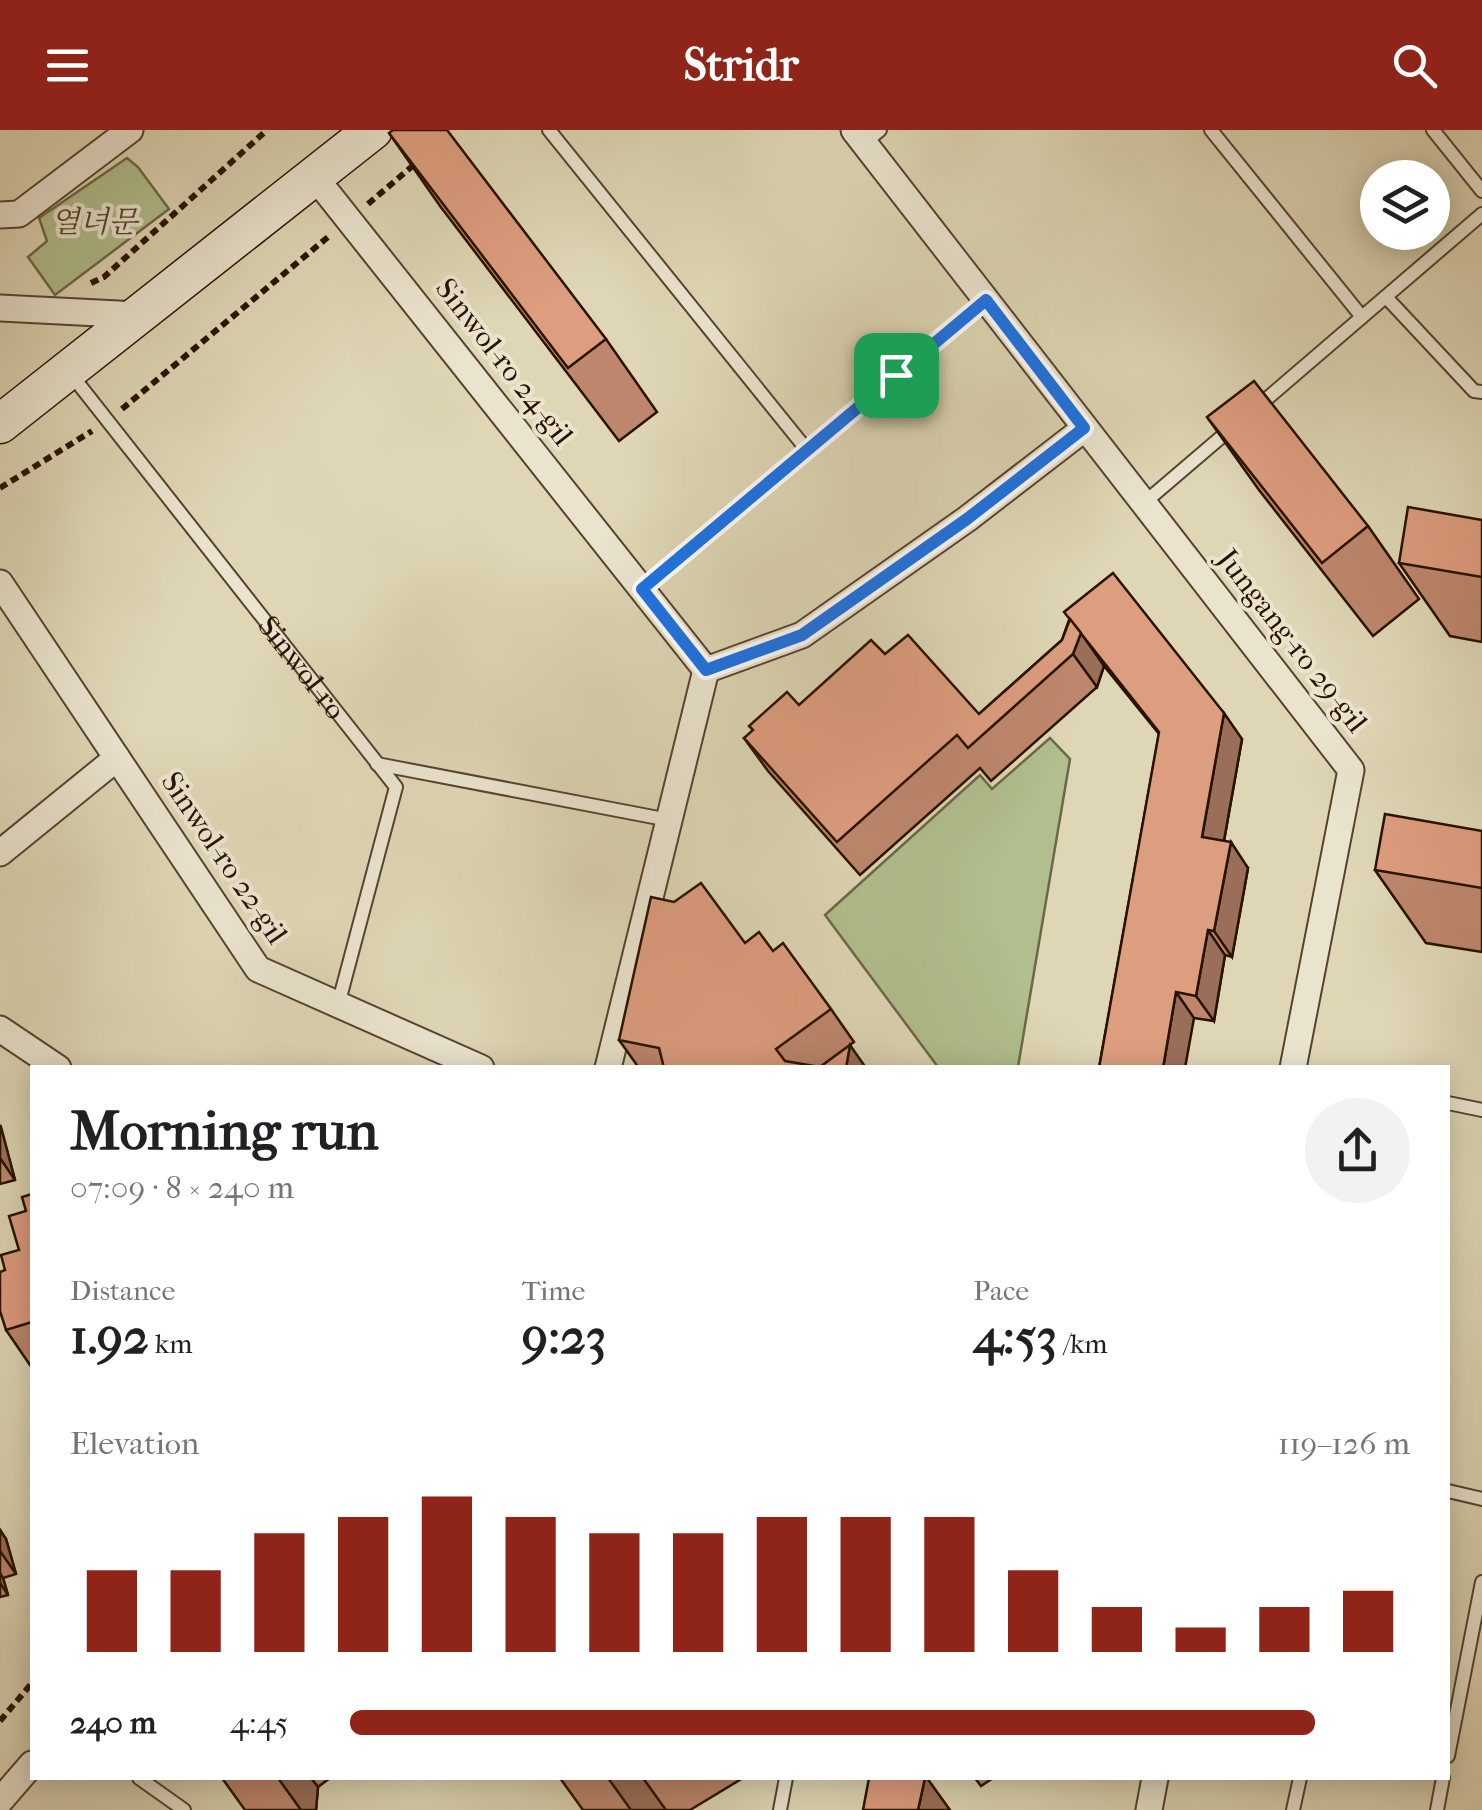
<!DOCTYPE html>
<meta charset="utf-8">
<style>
body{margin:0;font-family:"IM FELL French Canon","Noto Serif KR",serif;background:#f2f2f2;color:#202124;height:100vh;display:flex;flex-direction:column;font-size:38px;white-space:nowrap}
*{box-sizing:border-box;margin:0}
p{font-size:32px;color:#757577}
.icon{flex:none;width:55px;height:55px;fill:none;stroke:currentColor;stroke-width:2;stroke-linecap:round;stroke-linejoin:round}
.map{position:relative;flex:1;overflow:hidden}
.panel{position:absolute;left:30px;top:935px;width:1420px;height:715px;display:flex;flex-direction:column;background:#fff;border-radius:0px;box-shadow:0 5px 25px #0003}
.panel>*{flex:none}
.fabs{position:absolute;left:1360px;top:30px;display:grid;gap:20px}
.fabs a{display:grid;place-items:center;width:90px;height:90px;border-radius:50%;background:#fff;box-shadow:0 5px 25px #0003;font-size:50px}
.pin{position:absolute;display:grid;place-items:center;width:85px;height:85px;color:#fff;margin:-42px;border-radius:20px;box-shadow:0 5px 15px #0006}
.round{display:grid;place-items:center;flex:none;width:105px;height:105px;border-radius:52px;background:#f2f2f2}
.summary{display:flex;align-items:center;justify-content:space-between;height:170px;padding:0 40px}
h1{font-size:55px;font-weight:700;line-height:75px}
.metrics{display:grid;grid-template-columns:repeat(3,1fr);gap:15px;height:170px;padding:10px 40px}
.metrics div{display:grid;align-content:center}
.metrics b{font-size:50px;font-weight:700}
.metrics small{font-size:28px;font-weight:400}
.metrics p{font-size:28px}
.chart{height:280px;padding:20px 40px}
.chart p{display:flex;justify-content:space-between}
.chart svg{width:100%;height:180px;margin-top:10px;stroke:#8f2418;stroke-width:6}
ul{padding:0 40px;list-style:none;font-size:32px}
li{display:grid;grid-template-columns:160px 120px 1fr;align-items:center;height:75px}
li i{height:25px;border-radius:12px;background:#8f2418}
header{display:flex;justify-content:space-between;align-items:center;height:130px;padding:0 40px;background:#8f2418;color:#fff;font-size:45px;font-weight:700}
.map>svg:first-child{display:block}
</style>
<header><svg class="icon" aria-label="menu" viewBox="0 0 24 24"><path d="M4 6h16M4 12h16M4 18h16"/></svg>Stridr<svg class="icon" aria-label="search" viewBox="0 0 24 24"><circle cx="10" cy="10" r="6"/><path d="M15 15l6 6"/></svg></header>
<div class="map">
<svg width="1482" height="1680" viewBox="0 0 1482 1680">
<rect width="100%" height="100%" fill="#ded6b5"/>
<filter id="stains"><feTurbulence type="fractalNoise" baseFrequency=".002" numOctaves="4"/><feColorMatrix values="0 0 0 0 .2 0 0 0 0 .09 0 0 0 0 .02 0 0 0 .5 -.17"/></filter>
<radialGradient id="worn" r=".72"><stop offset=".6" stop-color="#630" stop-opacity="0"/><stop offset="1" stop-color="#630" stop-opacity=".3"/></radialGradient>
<g fill="#b1be8d" stroke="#6c6847" stroke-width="2.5">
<polygon points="127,28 138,37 169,79 55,165 28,127 47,111 39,88"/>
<polygon points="1050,608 1070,629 1018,937 938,937 825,785 980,645 992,659"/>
</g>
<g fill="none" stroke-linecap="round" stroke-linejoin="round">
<defs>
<g id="lane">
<polyline points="549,0 807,320"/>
<polyline points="1211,0 1362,187"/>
<polyline points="1433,0 1482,61"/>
<polyline points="864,13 880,0"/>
<polyline points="1386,167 1474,261 1482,262"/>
<path id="s1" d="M70,243L396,657L338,875"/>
<polyline points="1256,278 1482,84"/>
<polyline points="1144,373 1233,297"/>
<polyline points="642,459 985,170"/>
<polyline points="377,634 669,690"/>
<polyline points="1448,973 1482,980"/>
<polyline points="1448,1361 1482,1369"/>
<polyline points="1448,1626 1482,1452"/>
<polyline points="139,1648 184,1680"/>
<polyline points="780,1680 786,1648"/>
<polyline points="1293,1680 1300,1648"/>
<polyline points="1437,1680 1443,1648"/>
</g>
<g id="street">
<polyline points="854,0 1351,640 1293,938"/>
<polyline points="314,46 706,540"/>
<polyline points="0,85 19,84 130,0"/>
<polyline points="0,178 138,185"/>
<polyline points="0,453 258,839 481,938"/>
<polyline points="706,540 802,505 967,389 1085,298"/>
<polyline points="0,723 117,628"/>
<polyline points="0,899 58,938"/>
<polyline points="608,938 706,540"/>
<polyline points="0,1671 32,1634"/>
<polyline points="1149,1680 1155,1648"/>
</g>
<polyline id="secondary" points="0,294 373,0"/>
</defs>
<use href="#lane" stroke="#56432e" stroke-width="16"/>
<use href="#street" stroke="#56432e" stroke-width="29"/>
<use href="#secondary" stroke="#281201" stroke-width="41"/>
<g stroke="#281201" stroke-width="6" stroke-dasharray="8 5" stroke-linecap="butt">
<polyline points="368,74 416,33"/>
<polyline points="91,153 104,147 267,0"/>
<polyline points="122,279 328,107"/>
<polyline points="0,358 92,301"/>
<polyline points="0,1591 32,1553"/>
</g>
<use href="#lane" stroke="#eae4cf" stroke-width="12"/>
<use href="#street" stroke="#eae4cf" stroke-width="25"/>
<use href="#secondary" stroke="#eae4cf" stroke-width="38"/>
</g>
<g fill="#be876d" stroke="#281201" stroke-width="2.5">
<polygon points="389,3 606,209 657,282 619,311 440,76"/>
<polygon points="1207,287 1368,396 1419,469 1373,506 1259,360"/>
<polygon points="1482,390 1482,512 1450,506 1399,433"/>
<polygon points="1069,490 1242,609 1224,711 1248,738 1232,827 1225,825 1214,891 1194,888 1099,938 1159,604 1104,536 1097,557 991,651 980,638 860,745 768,641 744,608 885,524 979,584 1062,510"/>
<polygon points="1482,701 1482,822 1426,813 1375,740"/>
<polygon points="745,813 773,821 831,879 854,912 820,937 866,938 639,938 619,910"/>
<polygon points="0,995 15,1050 0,1054"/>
<polygon points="32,1064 32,1238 6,1200 26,1081"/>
<polygon points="0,1400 6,1409 16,1444 3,1448 8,1465 0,1467"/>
<polygon points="222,1648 330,1648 318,1657 316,1680 245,1680"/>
<polygon points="560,1648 743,1648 690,1680 583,1680"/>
<polygon points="975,1648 993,1648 981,1656"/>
</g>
<g fill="#9b6e59" stroke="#281201" stroke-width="2.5">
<polygon points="1081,503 1104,536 1097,557 1073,524"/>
<polygon points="1224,583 1242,609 1220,733 1202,707"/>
<polygon points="1231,712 1248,738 1232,827 1214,801"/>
<polygon points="1208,800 1225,825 1214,891 1196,866"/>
<polygon points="1176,862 1194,888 1185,938 1163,938"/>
<polygon points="850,915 866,938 846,938"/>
<polygon points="0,995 1,997 15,1050 0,1028"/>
<polygon points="0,1400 6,1409 16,1444 0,1421"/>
<polygon points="0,1443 3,1448 8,1465 0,1453"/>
<polygon points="278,1648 311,1648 318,1657 316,1680 301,1680"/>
<polygon points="608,1648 643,1648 666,1680 631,1680"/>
<polygon points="925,1648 927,1648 950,1680 918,1680"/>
</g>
<g fill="#dd9d7f" stroke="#281201" stroke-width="2.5">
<polygon points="393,0 447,0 606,209 568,238 389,3"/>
<polygon points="1254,251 1368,396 1322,433 1207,287"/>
<polygon points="1408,377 1482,390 1482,447 1399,433"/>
<polygon points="1113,443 1224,583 1202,707 1231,712 1214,801 1208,800 1196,866 1176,862 1163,938 1099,938 1159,602 1064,482"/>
<polygon points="1070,489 1081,503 1073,524 968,618 957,605 837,712 744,608 753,600 749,596 787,562 799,575 871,510 885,524 908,505 979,584 1062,510"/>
<polygon points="1385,684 1482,701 1482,758 1375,740"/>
<polygon points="701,753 745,813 759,802 773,821 783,813 831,879 776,919 785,931 820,937 850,915 846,938 664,938 659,918 619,910 651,767 674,772"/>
<polygon points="32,1064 32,1192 6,1200 0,1181 0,1142 5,1140 1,1125 19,1120 9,1086 26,1081 22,1067"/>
<polygon points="869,1648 925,1648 918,1680 863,1680"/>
</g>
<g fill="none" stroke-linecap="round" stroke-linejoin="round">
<defs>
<polygon id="route" points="986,170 1084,298 967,389 802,505 706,540 642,459"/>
</defs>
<use href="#route" stroke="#fff" stroke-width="20"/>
<use href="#route" stroke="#1a73e8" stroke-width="12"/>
</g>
<g text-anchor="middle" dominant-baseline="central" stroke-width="8" stroke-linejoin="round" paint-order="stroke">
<g font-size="30" font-style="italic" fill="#51462b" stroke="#eae4cf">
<text x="94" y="92">열녀문</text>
</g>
<g font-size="30" fill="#281201" stroke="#eae4cf">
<text transform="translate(504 232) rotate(52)">Sinwol-ro 24-gil</text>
<text transform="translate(1292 511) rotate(52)">Jungang-ro 29-gil</text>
<text stroke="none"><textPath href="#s1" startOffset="375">Sinwol-ro</textPath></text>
<text transform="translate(224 728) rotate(56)">Sinwol-ro 22-gil</text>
</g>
</g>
<rect width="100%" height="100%" filter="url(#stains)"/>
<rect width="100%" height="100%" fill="url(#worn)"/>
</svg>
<div class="fabs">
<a><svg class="icon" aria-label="layers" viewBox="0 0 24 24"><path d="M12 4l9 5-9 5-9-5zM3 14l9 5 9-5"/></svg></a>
</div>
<div class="pin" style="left:896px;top:245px;background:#1e9e55"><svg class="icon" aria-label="arrive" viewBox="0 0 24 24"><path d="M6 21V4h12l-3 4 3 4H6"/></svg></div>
<section class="panel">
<div class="summary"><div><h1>Morning run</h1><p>07:09 · 8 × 240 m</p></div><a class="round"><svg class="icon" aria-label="share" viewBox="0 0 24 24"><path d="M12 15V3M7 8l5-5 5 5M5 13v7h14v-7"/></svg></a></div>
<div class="metrics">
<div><p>Distance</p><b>1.92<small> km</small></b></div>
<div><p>Time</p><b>9:23</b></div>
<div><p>Pace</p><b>4:53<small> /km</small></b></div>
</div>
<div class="chart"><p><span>Elevation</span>119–126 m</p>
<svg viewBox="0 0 160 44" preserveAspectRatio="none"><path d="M5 44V24M15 44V24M25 44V15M35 44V11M45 44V6M55 44V11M65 44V15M75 44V15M85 44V11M95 44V11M105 44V11M115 44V24M125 44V33M135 44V38M145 44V33M155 44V29"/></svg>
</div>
<ul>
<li><b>240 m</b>4:45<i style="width:91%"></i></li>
</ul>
</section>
</div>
